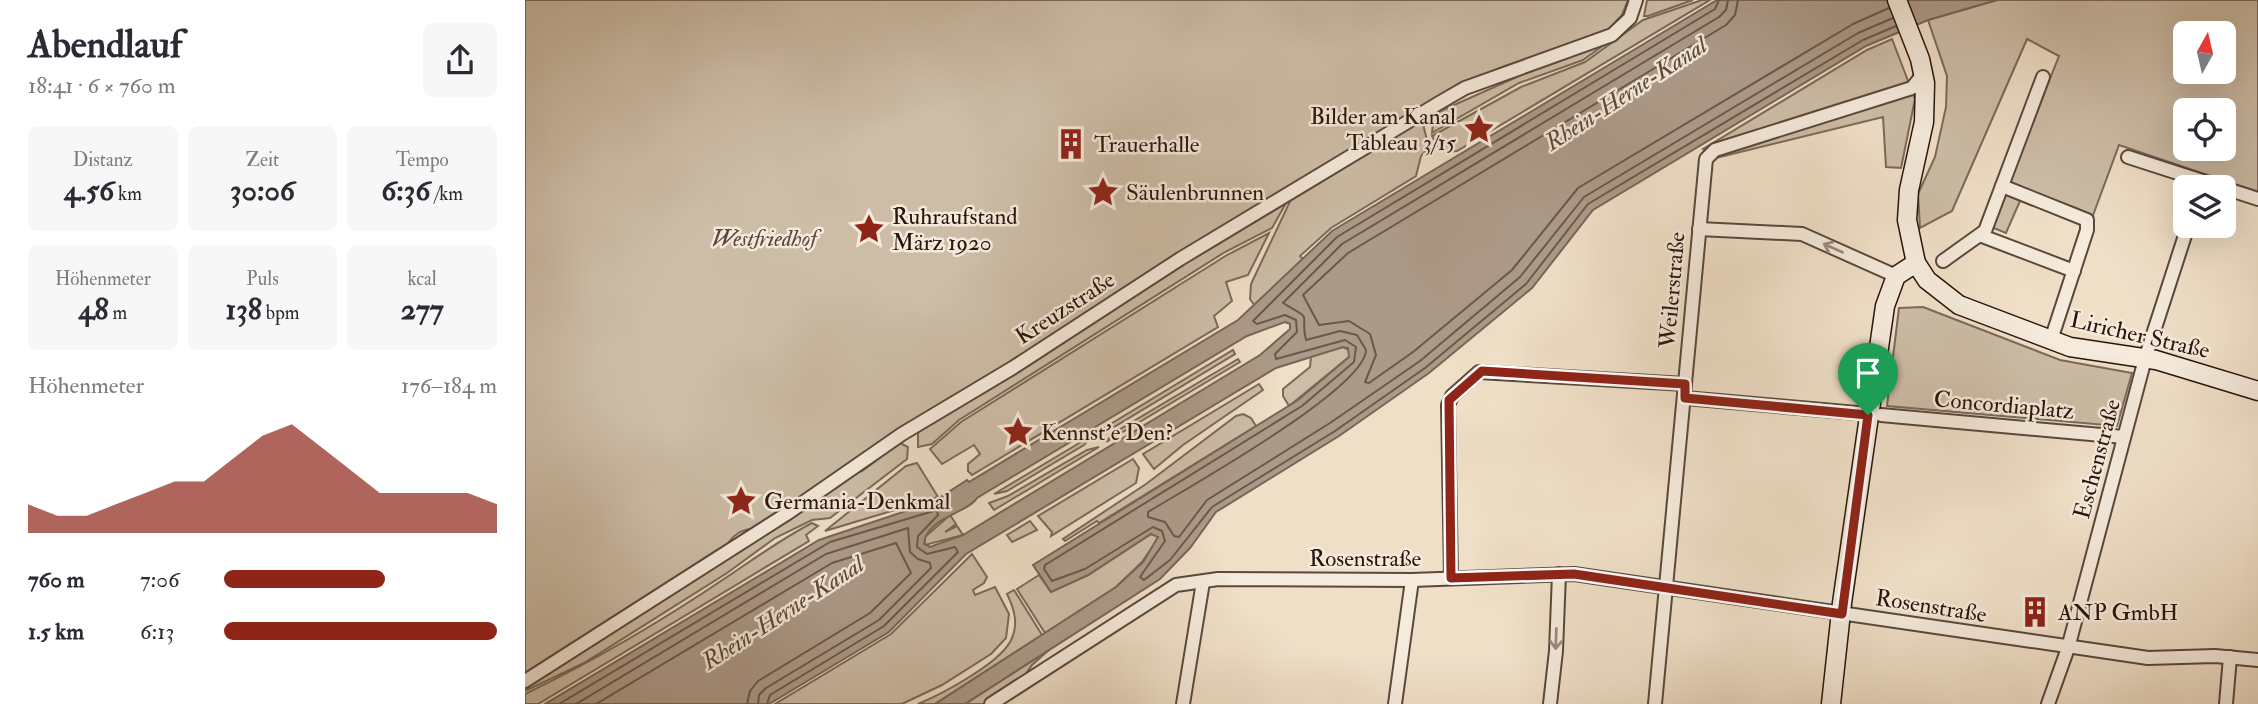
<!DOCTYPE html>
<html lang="de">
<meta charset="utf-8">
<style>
body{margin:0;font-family:"IM FELL Double Pica",serif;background:#f7f7f7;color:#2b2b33;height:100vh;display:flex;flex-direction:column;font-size:26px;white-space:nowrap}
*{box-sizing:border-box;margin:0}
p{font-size:23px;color:#7c7c81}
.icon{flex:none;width:38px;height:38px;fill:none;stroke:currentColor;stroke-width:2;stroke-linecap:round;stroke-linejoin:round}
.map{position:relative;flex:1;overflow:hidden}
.panel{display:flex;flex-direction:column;background:#fff;width:525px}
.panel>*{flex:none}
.needle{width:46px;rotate:8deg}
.buttons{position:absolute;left:1648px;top:21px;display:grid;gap:14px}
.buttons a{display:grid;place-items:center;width:63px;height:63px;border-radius:10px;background:#fff;box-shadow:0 7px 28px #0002;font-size:35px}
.pin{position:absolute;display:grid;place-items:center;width:60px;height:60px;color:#fff;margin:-72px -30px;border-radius:50% 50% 50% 0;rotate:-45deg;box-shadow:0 0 7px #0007}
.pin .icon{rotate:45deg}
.round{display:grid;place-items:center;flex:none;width:74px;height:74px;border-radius:10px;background:#f7f7f7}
.summary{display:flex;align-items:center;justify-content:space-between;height:119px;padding:0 28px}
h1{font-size:38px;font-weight:700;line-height:52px}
.figures{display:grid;grid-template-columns:repeat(3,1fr);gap:10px;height:119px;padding:7px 28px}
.figures div{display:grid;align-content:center;border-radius:10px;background:#f7f7f7;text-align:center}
.figures b{font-size:30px;font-weight:700}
.figures small{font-size:19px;font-weight:400}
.figures p{font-size:19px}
.chart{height:196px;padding:14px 28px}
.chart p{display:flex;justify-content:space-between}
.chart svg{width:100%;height:126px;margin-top:7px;fill:#8f2418;opacity:.7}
ul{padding:0 28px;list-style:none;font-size:23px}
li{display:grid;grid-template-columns:112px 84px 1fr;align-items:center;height:52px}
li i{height:18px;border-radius:9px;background:#8f2418}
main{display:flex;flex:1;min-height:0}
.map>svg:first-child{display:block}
</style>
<main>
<section class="panel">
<div class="summary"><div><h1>Abendlauf</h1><p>18:41 · 6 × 760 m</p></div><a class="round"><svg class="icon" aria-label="share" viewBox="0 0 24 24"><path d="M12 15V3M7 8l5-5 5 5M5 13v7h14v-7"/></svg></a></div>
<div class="figures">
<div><p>Distanz</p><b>4.56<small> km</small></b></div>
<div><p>Zeit</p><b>30:06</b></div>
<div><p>Tempo</p><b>6:36<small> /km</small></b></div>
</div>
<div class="figures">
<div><p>Höhenmeter</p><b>48<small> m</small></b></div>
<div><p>Puls</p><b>138<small> bpm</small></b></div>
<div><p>kcal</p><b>277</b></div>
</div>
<div class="chart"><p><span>Höhenmeter</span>176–184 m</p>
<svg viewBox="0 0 160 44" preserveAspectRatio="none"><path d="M0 44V34L10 38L20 38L30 34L40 30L50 26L60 26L70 18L80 10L90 6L100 14L110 22L120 30L130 30L140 30L150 30L160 34V44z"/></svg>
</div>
<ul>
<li><b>760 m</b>7:06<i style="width:59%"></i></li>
<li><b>1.5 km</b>6:13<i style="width:100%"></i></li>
</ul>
</section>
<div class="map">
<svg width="1733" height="704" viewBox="0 0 1733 704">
<rect width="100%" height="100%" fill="#efdfc7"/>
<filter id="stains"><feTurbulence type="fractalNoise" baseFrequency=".00286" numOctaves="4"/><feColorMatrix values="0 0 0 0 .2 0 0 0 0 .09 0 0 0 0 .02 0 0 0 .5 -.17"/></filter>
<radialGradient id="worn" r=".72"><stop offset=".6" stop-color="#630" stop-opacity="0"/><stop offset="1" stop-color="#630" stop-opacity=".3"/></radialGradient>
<g fill="#cdbda7" stroke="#7b695a" stroke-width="2" fill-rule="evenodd">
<path d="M0,0H1103L1097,15L1084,29L975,68L913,98L233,529C218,527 205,536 200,550L0,678Z"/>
<polygon points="1122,0 1168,0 1123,16 1119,16"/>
<polygon points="1177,0 1185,0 932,151 921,152 912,146 907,136 996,87 1060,62 1118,20"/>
<path d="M1472,0H1733V192L1594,145L1567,218L1498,194L1481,233L1466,227L1534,56L1502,39L1427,211L1395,228L1393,194L1410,157L1421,107L1422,76L1403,20ZM1661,33H1699V72H1661ZM1661,110H1699V149H1661Z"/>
<polygon points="1104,27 1058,60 994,83 907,133 909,114"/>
<polygon points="1367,39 1390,99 1376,168 1361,167 1358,117 1191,158 1178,149 1342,50"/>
<polygon points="897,120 904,148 896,156 891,176 806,228 775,256 778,259 730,306 725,299 726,284 768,195"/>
<polygon points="757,202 760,205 747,228 700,252 434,420 407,444 393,447 393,431"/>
<polygon points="744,233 723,275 701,282 707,301 689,316 693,327 447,475 443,471 443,464 455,454 449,445 417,464 405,449 436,422 702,255"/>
<polygon points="1398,307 1535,360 1607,373 1592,426 1362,406 1374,308"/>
<polygon points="818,347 824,350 824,357 764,406 758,396 758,389 785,367 786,356"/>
<polygon points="708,350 710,354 584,430 574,431"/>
<polygon points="713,359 715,362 581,442 587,434"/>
<polygon points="734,384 738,390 658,445 629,469 618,454"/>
<polygon points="718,414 726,418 731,426 574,523 572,521 540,541 538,539 621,484 711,416"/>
<polygon points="566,436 559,445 482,491 469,494"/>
<polygon points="375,443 383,447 382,459 305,518 287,520 250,538 202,573 59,663 0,691 14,677 325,474 337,471"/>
<polygon points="574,447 469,510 464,503 483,496 562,450"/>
<polygon points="608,459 614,468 611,483 526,536 527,532 513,516"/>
<polygon points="392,463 413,497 300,531 381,466"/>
<polygon points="425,515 431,524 420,532 432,526 438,535 400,545 400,537"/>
<polygon points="505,521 512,530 487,542 482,535"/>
<path d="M287,523L293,526L281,535L284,541L13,704H0V694C71,660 140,619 205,575C233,556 258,538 287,523Z"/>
<polygon points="626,534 632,535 633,539 617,562 591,587 520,633 492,589 514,575 526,592 563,575"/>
<polygon points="447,554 462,577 459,583 448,590 450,595 470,587 484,614 481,638 466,654 417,685 377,704 250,704 366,634"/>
<path d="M489,590L517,635L410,704H393C417,694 473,664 485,642C494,626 490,610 482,594Z"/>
<polygon points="526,648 507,665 498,678 459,704 440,704"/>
</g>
<path fill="#ac9a88" stroke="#786557" stroke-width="2" fill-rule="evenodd" d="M1192,0H1472L1403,20L1341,46L1068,210L1007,288L904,373L814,436L691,512L665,548L635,579L440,704H410L591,587L618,562L633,537L626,534L563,575L526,592L508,565L773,400L824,357L823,348L818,347L751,368L441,554L364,632L244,704H20L294,540L408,502L442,480L444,482L713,320L807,231ZM760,322L765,324V329L735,355L438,535L405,547L399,544C401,518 443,513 452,498L722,336Z"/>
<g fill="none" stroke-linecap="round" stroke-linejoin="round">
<g stroke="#6a584a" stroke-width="2">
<polyline points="1194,0 1190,9 812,237 728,321 732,324 760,315 771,320 772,332 750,354 751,359 820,340 831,347 829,362 777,406 520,565 519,569 527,581 560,569 628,527 637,531 640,541 615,577 619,580 645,560 687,507 810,431 900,368 1001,284 1063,204 1338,40 1371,26"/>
<path d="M1203,0L1201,10L1194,17L817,244L758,303C791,322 774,311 781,340L815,331L832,335L841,350C840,389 662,488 623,512V517L640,522L649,536L654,537L682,500L805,423L895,361L995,277L1059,197L1333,33L1368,18"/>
<polyline points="1213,0 1210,15 1201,25 823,253 778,295 794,325 824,321 845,334 851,355 840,382 844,383 888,352 987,270 1053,188 1328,24 1364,8"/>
<polyline points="34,704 305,542 412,510 413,515 393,536 392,547 402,554 430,547 433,552 359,626 245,695 242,704"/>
<polyline points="51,704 301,554 383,528 385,552 393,559 405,563 406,568 354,620 241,688 234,695 233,704"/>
<polyline points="71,704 307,563 371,543 386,573 345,613 233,681 225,691 222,704"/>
</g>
<defs>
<g id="street">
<polyline points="1603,157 1696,187"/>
<polyline points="1477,186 1562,220 1562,230 1526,340"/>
<polyline points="1699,188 1733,199"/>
<polyline points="1174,229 1277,234 1371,276"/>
<polyline points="1457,236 1549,271"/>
<polyline points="1418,261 1460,231 1518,77"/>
<polyline points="1160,398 1343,414"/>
<polyline points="1356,415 1599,437"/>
<polyline points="926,578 923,405 927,396 954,372 1160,384"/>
<polyline points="0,681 263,513 377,434 489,367 655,259 914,103 940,88 1087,35 1105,18 1111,0"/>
<polyline points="466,704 651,585 693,579 887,580 1049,574 1623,658 1690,656 1733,660"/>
<polyline points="658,704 678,582"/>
<polyline points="870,704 887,580"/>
<polyline points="1025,704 1031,651 1034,574"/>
<polyline points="1130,704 1181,159 1190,150 1387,88 1399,73"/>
<polyline points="1523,704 1543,648 1620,359 1663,226"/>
<polyline points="1701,704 1705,657"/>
</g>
<g id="secondary">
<polyline points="1372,0 1395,59 1400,83 1399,122 1384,190 1382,220 1391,263 1402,280 1434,305 1545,347 1631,360 1733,391"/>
<polyline points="1306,704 1317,603 1360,306 1371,276 1391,263"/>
</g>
</defs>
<use href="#street" stroke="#5a483c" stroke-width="16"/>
<use href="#secondary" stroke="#29150d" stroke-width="21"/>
<use href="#street" stroke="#f5eadb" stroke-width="12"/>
<use href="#secondary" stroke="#f5eadb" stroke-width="18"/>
</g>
<defs><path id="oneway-shaft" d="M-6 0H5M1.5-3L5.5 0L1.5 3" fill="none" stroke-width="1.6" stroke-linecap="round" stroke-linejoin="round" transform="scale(1.75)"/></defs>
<g stroke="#998a7e">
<use href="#oneway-shaft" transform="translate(1308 248) rotate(-156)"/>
<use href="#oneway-shaft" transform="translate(1031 639) rotate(92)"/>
</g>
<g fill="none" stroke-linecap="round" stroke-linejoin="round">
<defs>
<polygon id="route" points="957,371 1160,384 1160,398 1343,415 1317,614 1049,574 926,578 924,400"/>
</defs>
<use href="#route" stroke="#fff" stroke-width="14"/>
<use href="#route" stroke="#8f2418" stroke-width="9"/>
</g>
<defs>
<symbol id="sight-bare" viewBox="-9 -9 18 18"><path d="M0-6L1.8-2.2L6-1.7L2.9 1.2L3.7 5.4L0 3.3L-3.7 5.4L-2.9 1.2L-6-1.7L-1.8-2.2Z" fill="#8f2418" stroke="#f5eadb" stroke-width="2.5" paint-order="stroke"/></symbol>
<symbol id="building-bare" viewBox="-9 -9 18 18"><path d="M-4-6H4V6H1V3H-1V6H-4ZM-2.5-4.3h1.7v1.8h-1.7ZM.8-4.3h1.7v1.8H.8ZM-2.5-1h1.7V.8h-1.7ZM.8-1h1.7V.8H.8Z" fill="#8f2418" stroke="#f5eadb" stroke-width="2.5" paint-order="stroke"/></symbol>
</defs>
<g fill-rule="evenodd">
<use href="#sight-bare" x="932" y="107" width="44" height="44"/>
<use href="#building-bare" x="524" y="122" width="44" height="44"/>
<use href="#sight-bare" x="556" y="170" width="44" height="44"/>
<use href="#sight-bare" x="322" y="207" width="44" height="44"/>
<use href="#sight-bare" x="471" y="410" width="44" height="44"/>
<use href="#sight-bare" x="194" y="479" width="44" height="44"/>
<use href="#building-bare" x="1488" y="590" width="44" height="44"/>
</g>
<g text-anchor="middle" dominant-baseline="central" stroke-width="5" stroke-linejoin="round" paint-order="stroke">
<g font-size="23" fill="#29150d" stroke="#f5eadb" text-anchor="start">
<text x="931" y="116" text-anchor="end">Bilder am Kanal<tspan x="931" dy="26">Tableau 3/15</tspan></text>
<text x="569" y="144">Trauerhalle</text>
<text x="601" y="192">Säulenbrunnen</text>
<text x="367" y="216">Ruhraufstand<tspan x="367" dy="26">März 1920</tspan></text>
<text x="516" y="432">Kennst'e Den?</text>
<text x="239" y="501">Germania-Denkmal</text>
<text x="1533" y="612">ANP GmbH</text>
</g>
<g font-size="23" font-style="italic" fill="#5a473b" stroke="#f5eadb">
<text x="239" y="238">Westfriedhof</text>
</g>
<g font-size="23" fill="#29150d" stroke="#f5eadb">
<text transform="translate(1147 290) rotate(-85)">Weilerstraße</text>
<text transform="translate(540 308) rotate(-33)">Kreuzstraße</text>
<text transform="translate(1615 335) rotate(13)">Liricher Straße</text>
<text transform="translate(1479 405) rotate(5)">Concordiaplatz</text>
<text transform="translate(1572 459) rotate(-75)">Eschenstraße</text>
<text x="840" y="558">Rosenstraße</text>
<text transform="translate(1406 606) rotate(9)">Rosenstraße</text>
</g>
<g font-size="24" font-style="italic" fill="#5d4a3e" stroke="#f5eadb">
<text transform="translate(1101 94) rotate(-33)">Rhein-Herne-Kanal</text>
<text transform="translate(258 613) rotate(-33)">Rhein-Herne-Kanal</text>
</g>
</g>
<rect width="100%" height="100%" filter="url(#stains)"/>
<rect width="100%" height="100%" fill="url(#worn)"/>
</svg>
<div class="buttons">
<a><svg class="needle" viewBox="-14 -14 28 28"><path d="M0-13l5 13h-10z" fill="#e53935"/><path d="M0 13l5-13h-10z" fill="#7c7c81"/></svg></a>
<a><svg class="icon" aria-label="locate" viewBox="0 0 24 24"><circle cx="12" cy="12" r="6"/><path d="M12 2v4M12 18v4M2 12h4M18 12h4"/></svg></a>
<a><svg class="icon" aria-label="layers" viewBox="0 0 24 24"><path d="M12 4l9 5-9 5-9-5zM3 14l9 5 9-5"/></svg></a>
</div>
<div class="pin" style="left:1343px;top:415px;background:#1e9e55"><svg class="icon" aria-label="arrive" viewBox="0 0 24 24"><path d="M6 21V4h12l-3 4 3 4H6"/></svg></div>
</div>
</main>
